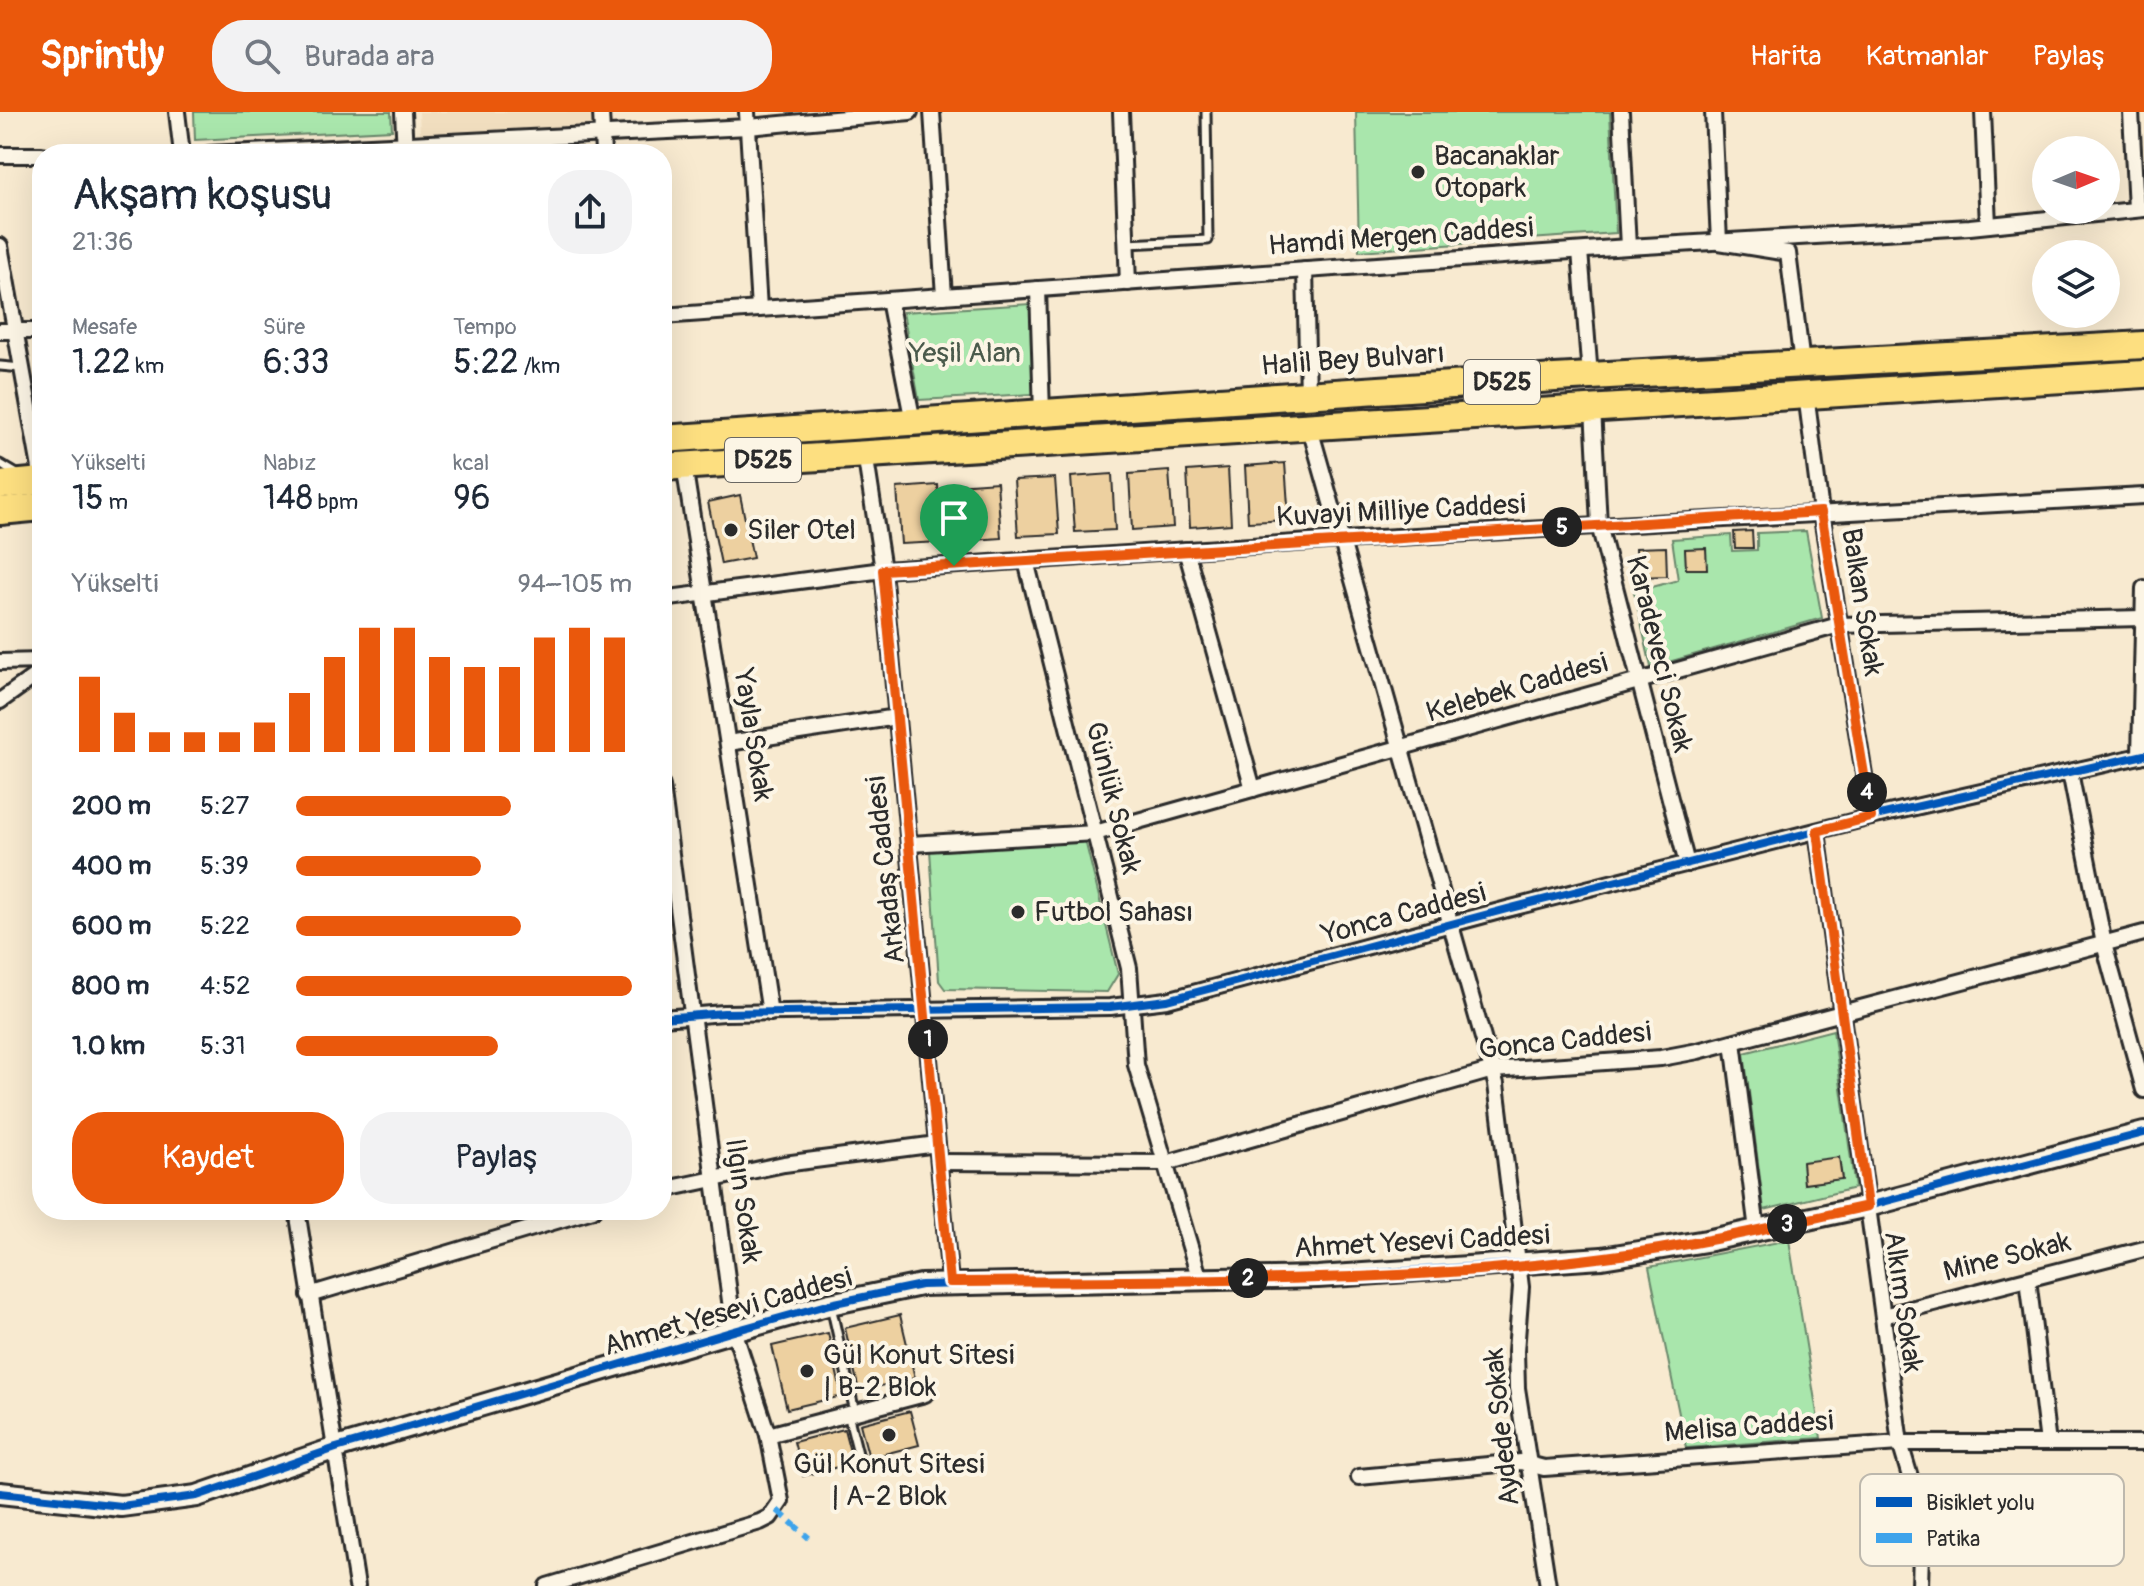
<!DOCTYPE html>
<html lang="tr">
<meta charset="utf-8">
<style>
body{margin:0;font-family:Pangolin,sans-serif;background:#f2f2f3;color:#1f2937;height:100vh;display:flex;flex-direction:column;font-size:30px;white-space:nowrap}
*{box-sizing:border-box;margin:0}
p{font-size:26px;color:#747a83}
.icon{flex:none;width:44px;height:44px;fill:none;stroke:currentColor;stroke-width:2;stroke-linecap:round;stroke-linejoin:round}
.map{position:relative;flex:1;overflow:hidden}
.side{position:absolute;left:32px;top:32px;width:640px;height:1076px;display:flex;flex-direction:column;background:#fff;border-radius:32px;box-shadow:0 8px 32px #0002}
.side>*{flex:none}
.needle{width:52px;rotate:88deg}
.controls{position:absolute;left:2032px;top:24px;display:grid;gap:16px}
.controls a{display:grid;place-items:center;width:88px;height:88px;border-radius:50%;background:#fff;box-shadow:0 8px 32px #0002;font-size:40px}
.pin{position:absolute;display:grid;place-items:center;width:68px;height:68px;color:#fff;margin:-82px -34px;border-radius:50% 50% 50% 0;rotate:-45deg;box-shadow:0 0 8px #0007}
.pin .icon{rotate:45deg}
.km{position:absolute;width:40px;height:40px;margin:-20px;border-radius:50%;background:#222;color:#fff;font-size:22px;line-height:40px;text-align:center}
.round{display:grid;place-items:center;flex:none;width:84px;height:84px;border-radius:32px;background:#f2f2f3}
.summary{display:flex;align-items:center;justify-content:space-between;height:136px;padding:0 40px}
h1{font-size:44px;font-weight:600;line-height:60px}
.stats{display:grid;grid-template-columns:repeat(3,1fr);gap:12px;height:136px;padding:8px 40px}
.stats div{display:grid;align-content:center}
.stats b{font-size:34px;font-weight:600}
.stats small{font-size:22px;font-weight:400}
.stats p{font-size:22px}
.chart{height:224px;padding:16px 40px}
.chart p{display:flex;justify-content:space-between}
.chart svg{width:100%;height:144px;margin-top:8px;stroke:#ea580c;stroke-width:6}
.button{display:flex;gap:16px;margin-top:auto;padding:16px 40px}
.button a{flex:1;height:92px;border-radius:32px;background:#ea580c;color:#fff;font-size:32px;font-weight:600;line-height:92px;text-align:center}
.button a+a{background:#f2f2f3;color:#1f2937}
ul{padding:0 40px;list-style:none;font-size:26px}
li{display:grid;grid-template-columns:128px 96px 1fr;align-items:center;height:60px}
li i{height:20px;border-radius:10px;background:#ea580c}
header{display:flex;align-items:center;gap:48px;box-sizing:border-box;height:112px;padding:0 40px;background:#ea580c;color:#fff}
header strong{font-size:38px}
nav{display:flex;gap:44px;margin-inline-start:auto;font-size:28px}
.search{width:560px;height:72px;background:#f2f2f3;display:flex;align-items:center;gap:20px;box-sizing:border-box;padding:0 28px;border-radius:32px;color:#747a83;font-size:30px}
.map>svg:first-child{display:block}
</style>
<header>
<strong>Sprintly</strong>
<div class="search"><svg class="icon" aria-label="search" viewBox="0 0 24 24"><circle cx="10" cy="10" r="6"/><path d="M15 15l6 6"/></svg>Burada ara</div>
<nav><a>Harita</a><a>Katmanlar</a><a>Paylaş</a></nav>
</header>
<div class="map">
<svg width="2144" height="1474" viewBox="0 0 2144 1474">
<rect width="100%" height="100%" fill="#f8ead0"/>
<filter id="ink" filterUnits="userSpaceOnUse"><feTurbulence type="fractalNoise" baseFrequency=".0125" numOctaves="2"/><feDisplacementMap in="SourceGraphic" scale="16" xChannelSelector="R" yChannelSelector="G"/><feConvolveMatrix kernelMatrix="1 2 1 2 8 2 1 2 1" color-interpolation-filters="sRGB"/></filter>
<g filter="url(#ink)">
<polygon fill="#f1debf" points="419,0 592,0 593,14 420,23"/>
<g fill="#a9e6ac" stroke="#6a886c" stroke-width="2">
<polygon points="194,0 391,0 392,18 195,28"/>
<polygon points="1356,0 1610,0 1616,121 1359,139"/>
<polygon points="1030,192 1034,282 919,288 903,200"/>
<polygon points="1806,419 1822,506 1651,555 1634,480 1678,468 1672,427 1731,423 1732,439 1757,438 1757,421"/>
<polygon points="1085,728 1118,862 1107,880 945,877 939,869 930,738"/>
<polygon points="1833,918 1855,1076 1764,1098 1744,941"/>
<polygon points="1789,1128 1821,1326 1686,1336 1649,1155"/>
</g>
<g fill="#edd0a0" stroke="#2b2b2b" stroke-width="2">
<polygon points="1285,351 1289,408 1248,410 1245,354"/>
<polygon points="1228,356 1231,412 1190,415 1187,359"/>
<polygon points="1169,359 1173,415 1132,418 1129,362"/>
<polygon points="1112,362 1115,418 1075,420 1071,365"/>
<polygon points="1055,366 1059,422 1018,424 1014,368"/>
<polygon points="997,370 1001,426 960,429 956,373"/>
<polygon points="938,373 941,430 901,432 897,376"/>
<polygon points="740,383 753,446 721,452 708,390"/>
<polygon points="1752,419 1753,436 1735,436 1734,420"/>
<polygon points="1666,435 1667,464 1637,465 1636,436"/>
<polygon points="1706,436 1707,457 1686,457 1685,437"/>
<polygon points="1839,1045 1842,1067 1804,1072 1802,1050"/>
<polygon points="900,1203 915,1266 859,1279 845,1216"/>
<polygon points="828,1221 842,1284 787,1297 772,1234"/>
<polygon points="910,1299 919,1333 869,1346 860,1312"/>
<polygon points="844,1317 853,1351 803,1364 794,1330"/>
</g>
<g fill="none" stroke-linecap="round" stroke-linejoin="round">
<defs>
<g id="lane">
<polyline points="1127,132 1208,128 1206,0"/>
<polyline points="0,254 22,256"/>
<polyline points="0,352 17,362"/>
<polyline points="831,1194 855,1300"/>
<polyline points="848,1302 862,1357"/>
</g>
<g id="street">
<polyline points="177,0 182,42"/>
<polyline points="403,0 405,40"/>
<polyline points="601,0 603,42"/>
<polyline points="747,0 759,197"/>
<polyline points="932,0 944,184"/>
<polyline points="1121,0 1128,171"/>
<polyline points="1621,0 1628,135"/>
<polyline points="1713,0 1719,130 1788,141 1802,252"/>
<polyline points="1983,0 1988,113"/>
<polyline points="2131,0 2136,97"/>
<polyline points="209,42 748,15 910,0"/>
<polyline points="0,43 42,43"/>
<polyline points="0,134 42,367"/>
<polyline points="1580,139 1590,264"/>
<polyline points="1305,158 1308,283"/>
<polyline points="1038,177 1042,301"/>
<polyline points="889,188 913,310"/>
<polyline points="662,204 1628,135 1970,115 2144,97"/>
<polyline points="0,219 42,219"/>
<polyline points="1806,282 1821,400 1871,705"/>
<polyline points="1593,296 1599,413 1687,752"/>
<polyline points="1309,313 1496,972 1521,1175 1516,1239 1517,1276 1548,1474"/>
<polyline points="865,341 883,458 950,1170"/>
<polyline points="684,353 770,901"/>
<polyline points="1186,438 1253,677"/>
<polyline points="1026,449 1129,856 1136,953 1200,1168"/>
<polyline points="662,487 883,458 1342,428 2144,384"/>
<polyline points="0,550 42,549"/>
<polyline points="0,589 42,559"/>
<polyline points="728,631 897,605"/>
<polyline points="2140,644 2144,476"/>
<polyline points="2070,660 2104,832 2144,978"/>
<polyline points="1817,719 1900,1331 1922,1405 1920,1474"/>
<polyline points="910,732 1095,721 1839,513 2143,506"/>
<polyline points="662,906 724,901 1110,895 1167,888 1507,797 1871,705 2144,643"/>
<polyline points="1733,930 1757,1118"/>
<polyline points="939,1050 1166,1051 1493,958 1661,946 1698,939 2144,821"/>
<polyline points="662,1078 784,1052 937,1032"/>
<polyline points="297,1098 357,1474"/>
<polyline points="2028,1167 2048,1331"/>
<polyline points="309,1183 593,1098"/>
<polyline points="1883,1204 2144,1137"/>
<polyline points="768,1323 925,1282"/>
<polyline points="1359,1365 1521,1350 1544,1356 1900,1331 2144,1331"/>
<polyline points="547,1474 760,1410 770,1405 781,1389 768,1323 734,1219 662,674"/>
</g>
<polyline id="secondary" points="0,1381 121,1394 197,1384 336,1336 734,1219 830,1192 921,1173 1318,1165 1602,1146 1706,1129 1868,1094 2144,1021"/>
<g id="highway">
<polyline points="662,327 1555,266 2144,233"/>
<polyline points="662,355 2144,262"/>
<polyline points="0,373 42,369"/>
<polyline points="0,399 42,395"/>
</g>
</defs>
<use href="#lane" stroke="#2b2b2b" stroke-width="13"/>
<use href="#street" stroke="#2b2b2b" stroke-width="20"/>
<use href="#secondary" stroke="#2b2b2b" stroke-width="26"/>
<use href="#highway" stroke="#2b2b2b" stroke-width="32"/>
<use href="#lane" stroke="#fcf5e5" stroke-width="7"/>
<use href="#street" stroke="#fcf5e5" stroke-width="14"/>
<use href="#secondary" stroke="#fcf5e5" stroke-width="20"/>
<use href="#highway" stroke="#fddf80" stroke-width="26"/>
<polyline stroke="#3ea3eb" stroke-width="6" stroke-dasharray="12 6" stroke-linecap="butt" points="777,1398 809,1426"/>
<defs>
<g id="cycleway">
<polyline points="662,906 724,901 1110,895 1167,888 1507,797 1871,705 2144,643"/>
<polyline points="0,1381 121,1394 197,1384 336,1336 734,1219 830,1192 921,1173 1318,1165 1602,1146 1706,1129 1868,1094 2144,1021"/>
</g>
</defs>
<use href="#cycleway" stroke="#fcf5e5" stroke-width="13"/>
<use href="#cycleway" stroke="#0057b8" stroke-width="8"/>
</g>
</g>
<g fill="none" stroke-linecap="round" stroke-linejoin="round" filter="url(#ink)">
<defs>
<path id="route" d="M1821,400L1871,705L1817,719L1868,1094C1781,1113 1694,1134 1605,1145C1389,1173 1168,1168 950,1170L883,458Z"/>
</defs>
<use href="#route" stroke="#fff" stroke-width="16"/>
<use href="#route" stroke="#ea580c" stroke-width="10"/>
</g>
<g fill="#2b2b2b" stroke="#fcf5e5" stroke-width="3">
<circle cx="1418" cy="60" r="8"/>
<circle cx="731" cy="418" r="8"/>
<circle cx="1018" cy="800" r="8"/>
<circle cx="807" cy="1259" r="8"/>
<circle cx="889" cy="1323" r="8"/>
</g>
<g text-anchor="middle" dominant-baseline="central" stroke-width="8" stroke-linejoin="round" paint-order="stroke">
<g fill="#fcf5e5" stroke="#6a6863" stroke-width="2">
<rect x="1464" y="248" width="76" height="44" rx="6"/>
<rect x="725" y="326" width="76" height="44" rx="6"/>
</g>
<g font-size="26" font-weight="bold" fill="#2b2b2b">
<text x="1502" y="270">D525</text>
<text x="763" y="348">D525</text>
</g>
<g font-size="28" fill="#2b2b2b" stroke="#fcf5e5" text-anchor="start">
<text x="1434" y="44">Bacanaklar<tspan x="1434" dy="32">Otopark</tspan></text>
<text x="747" y="418">Siler Otel</text>
<text x="1034" y="800">Futbol Sahası</text>
<text x="823" y="1243">Gül Konut Sitesi<tspan x="823" dy="32">| B-2 Blok</tspan></text>
<text x="889" y="1352" text-anchor="middle">Gül Konut Sitesi<tspan x="889" dy="32">| A-2 Blok</tspan></text>
</g>
<g font-size="28" fill="#2b2b2b" stroke="#fcf5e5">
<text transform="translate(1401 125) rotate(-4)">Hamdi Mergen Caddesi</text>
<text transform="translate(1353 248) rotate(-4)">Halil Bey Bulvarı</text>
<text transform="translate(1401 399) rotate(-3)">Kuvayi Milliye Caddesi</text>
<text transform="translate(1862 490) rotate(81)">Balkan Sokak</text>
<text transform="translate(1659 542) rotate(76)">Karadeveci Sokak</text>
<text transform="translate(1517 576) rotate(-16)">Kelebek Caddesi</text>
<text transform="translate(753 623) rotate(81)">Yayla Sokak</text>
<text transform="translate(1113 686) rotate(76)">Günlük Sokak</text>
<text transform="translate(886 758) rotate(-96)">Arkadaş Caddesi</text>
<text transform="translate(1404 802) rotate(-15)">Yonca Caddesi</text>
<text transform="translate(1565 929) rotate(-6)">Gonca Caddesi</text>
<text transform="translate(743 1089) rotate(82)">Ilgın Sokak</text>
<text transform="translate(1422 1130) rotate(-3)">Ahmet Yesevi Caddesi</text>
<text transform="translate(2007 1145) rotate(-14)">Mine Sokak</text>
<text transform="translate(1903 1190) rotate(82)">Alkım Sokak</text>
<text transform="translate(728 1200) rotate(-16)">Ahmet Yesevi Caddesi</text>
<text transform="translate(1502 1315) rotate(-96)">Aydede Sokak</text>
<text transform="translate(1749 1315) rotate(-4)">Melisa Caddesi</text>
</g>
<g font-size="28" fill="#4a5a4b" stroke="#fcf5e5">
<text x="965" y="241">Yeşil Alan</text>
</g>
</g>
<rect x="1860" y="1362" width="264" height="92" rx="12" fill="#fcf5e5" stroke="#bdb8ad" stroke-width="2"/>
<rect x="1876" y="1385" width="36" height="10" fill="#0057b8"/>
<rect x="1876" y="1421" width="36" height="10" fill="#3ea3eb"/>
<g font-size="22" fill="#2b2b2b">
<text x="1926" y="1398">Bisiklet yolu</text>
<text x="1926" y="1434">Patika</text>
</g>
</svg>
<div class="controls">
<a><svg class="needle" viewBox="-14 -14 28 28"><path d="M0-13l5 13h-10z" fill="#e53935"/><path d="M0 13l5-13h-10z" fill="#747a83"/></svg></a>
<a><svg class="icon" aria-label="layers" viewBox="0 0 24 24"><path d="M12 4l9 5-9 5-9-5zM3 14l9 5 9-5"/></svg></a>
</div>
<div class="pin" style="left:954px;top:454px;background:#1e9e55"><svg class="icon" aria-label="arrive" viewBox="0 0 24 24"><path d="M6 21V4h12l-3 4 3 4H6"/></svg></div>
<b class="km" style="left:928px;top:927px">1</b>
<b class="km" style="left:1248px;top:1166px">2</b>
<b class="km" style="left:1787px;top:1112px">3</b>
<b class="km" style="left:1867px;top:680px">4</b>
<b class="km" style="left:1562px;top:415px">5</b>
<section class="side">
<div class="summary"><div><h1>Akşam koşusu</h1><p>21:36</p></div><a class="round"><svg class="icon" aria-label="share" viewBox="0 0 24 24"><path d="M12 15V3M7 8l5-5 5 5M5 13v7h14v-7"/></svg></a></div>
<div class="stats">
<div><p>Mesafe</p><b>1.22<small> km</small></b></div>
<div><p>Süre</p><b>6:33</b></div>
<div><p>Tempo</p><b>5:22<small> /km</small></b></div>
</div>
<div class="stats">
<div><p>Yükselti</p><b>15<small> m</small></b></div>
<div><p>Nabız</p><b>148<small> bpm</small></b></div>
<div><p>kcal</p><b>96</b></div>
</div>
<div class="chart"><p><span>Yükselti</span>94–105 m</p>
<svg viewBox="0 0 160 44" preserveAspectRatio="none"><path d="M5 44V21M15 44V32M25 44V38M35 44V38M45 44V38M55 44V35M65 44V26M75 44V15M85 44V6M95 44V6M105 44V15M115 44V18M125 44V18M135 44V9M145 44V6M155 44V9"/></svg>
</div>
<ul>
<li><b>200 m</b>5:27<i style="width:64%"></i></li>
<li><b>400 m</b>5:39<i style="width:55%"></i></li>
<li><b>600 m</b>5:22<i style="width:67%"></i></li>
<li><b>800 m</b>4:52<i style="width:100%"></i></li>
<li><b>1.0 km</b>5:31<i style="width:60%"></i></li>
</ul>
<div class="button"><a>Kaydet</a><a>Paylaş</a></div>
</section>
</div>
